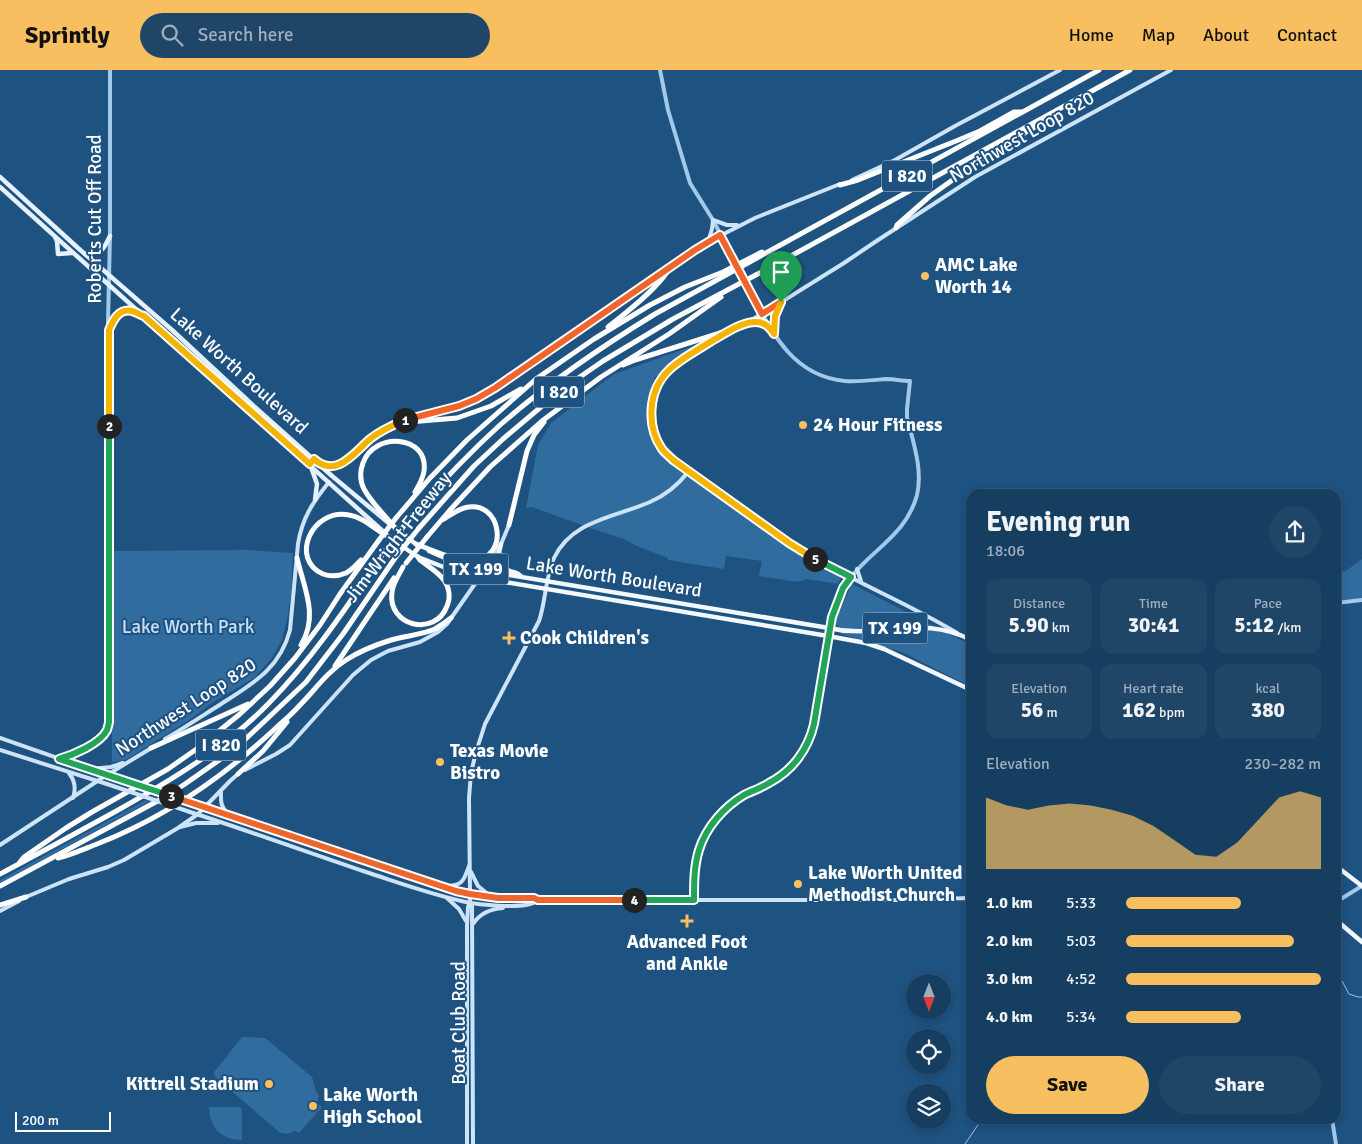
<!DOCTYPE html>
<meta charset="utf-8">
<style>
body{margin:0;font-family:Signika,sans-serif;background:#1f4567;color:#f1f3f6;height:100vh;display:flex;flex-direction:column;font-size:19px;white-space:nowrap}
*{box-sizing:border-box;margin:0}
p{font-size:16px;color:#9eaebd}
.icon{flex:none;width:28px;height:28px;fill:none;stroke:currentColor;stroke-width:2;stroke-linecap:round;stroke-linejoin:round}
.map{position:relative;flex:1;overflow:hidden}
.side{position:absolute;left:966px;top:419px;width:375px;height:635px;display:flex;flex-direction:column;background:#163e61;border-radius:15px;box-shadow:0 2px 8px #0003,0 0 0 1px #355776}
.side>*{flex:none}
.needle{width:32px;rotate:180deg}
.fabs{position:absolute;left:906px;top:904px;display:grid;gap:10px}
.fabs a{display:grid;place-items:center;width:45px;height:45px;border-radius:50%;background:#163e61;box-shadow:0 2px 8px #0003,0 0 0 1px #355776;font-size:25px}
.scale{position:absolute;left:15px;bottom:12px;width:96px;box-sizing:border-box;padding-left:5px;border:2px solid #fff;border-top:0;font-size:14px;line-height:18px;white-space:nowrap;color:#fff;-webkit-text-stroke:4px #1e5281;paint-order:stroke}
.pin{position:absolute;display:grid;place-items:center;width:42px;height:42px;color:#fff;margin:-51px -21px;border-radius:50% 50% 50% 0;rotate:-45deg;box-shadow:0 0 5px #0007}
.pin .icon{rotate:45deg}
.km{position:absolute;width:25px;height:25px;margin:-12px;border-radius:50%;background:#222;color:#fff;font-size:14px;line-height:25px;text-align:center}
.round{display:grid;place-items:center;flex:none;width:52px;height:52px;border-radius:26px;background:#1f4567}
.head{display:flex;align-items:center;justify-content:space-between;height:85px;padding:0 20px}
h1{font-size:28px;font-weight:700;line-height:38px}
.figures{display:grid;grid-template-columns:repeat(3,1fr);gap:8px;height:85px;padding:5px 20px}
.figures div{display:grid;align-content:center;border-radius:12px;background:#1f4567;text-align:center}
.figures b{font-size:21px;font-weight:700}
.figures small{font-size:14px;font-weight:400}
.figures p{font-size:14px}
.chart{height:140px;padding:10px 20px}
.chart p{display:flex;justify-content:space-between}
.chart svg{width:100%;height:90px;margin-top:5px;fill:#f8bf61;opacity:.7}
.cta{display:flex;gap:10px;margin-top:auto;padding:10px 20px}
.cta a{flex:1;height:58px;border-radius:30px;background:#f8bf61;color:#111;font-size:20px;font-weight:700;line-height:58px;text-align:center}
.cta a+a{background:#1f4567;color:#f1f3f6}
ul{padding:0 20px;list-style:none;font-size:16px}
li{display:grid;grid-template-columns:80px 60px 1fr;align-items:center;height:38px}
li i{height:12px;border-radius:6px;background:#f8bf61}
header{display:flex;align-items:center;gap:30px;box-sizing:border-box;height:70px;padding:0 25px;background:#f8bf61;color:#111}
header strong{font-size:24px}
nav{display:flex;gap:28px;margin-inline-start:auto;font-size:18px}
.search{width:350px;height:45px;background:#1f4567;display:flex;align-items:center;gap:12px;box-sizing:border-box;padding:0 18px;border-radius:28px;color:#9eaebd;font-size:19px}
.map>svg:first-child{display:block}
</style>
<header>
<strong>Sprintly</strong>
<div class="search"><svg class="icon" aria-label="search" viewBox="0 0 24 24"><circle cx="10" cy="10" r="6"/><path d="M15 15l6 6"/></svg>Search here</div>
<nav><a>Home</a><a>Map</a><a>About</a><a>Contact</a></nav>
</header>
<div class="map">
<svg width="1362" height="1074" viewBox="0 0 1362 1074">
<rect width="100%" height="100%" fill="#1e5281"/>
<g fill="#316c9f">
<polygon points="699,274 654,308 648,334 650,367 669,390 841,507 838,514 807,509 798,512 759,506 762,491 726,486 724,499 668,490 668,488 637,476 624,469 593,459 532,437 526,438 538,375 551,353 614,304"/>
<polygon points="247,480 293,483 291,524 287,550 282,570 271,589 254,608 213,632 192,648 126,690 112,692 112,481"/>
<polygon points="1362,489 1362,530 1336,533 1336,502 1346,501"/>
<polygon points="852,514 971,575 971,617 902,582 841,564 835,551"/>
<polygon points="146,730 150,731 0,813 0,810"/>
<polygon points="242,967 265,968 312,1007 316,1021 319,1026 317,1033 322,1037 299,1063 295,1061 288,1064 280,1063 215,1007 214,1002"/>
<path d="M209,1037H240L242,1039V1070C221,1070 210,1058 209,1037Z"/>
</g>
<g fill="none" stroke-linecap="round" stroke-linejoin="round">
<g stroke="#96c5eb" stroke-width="1">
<polyline points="1336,909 1342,911 1349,924 1358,927 1362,927"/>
<polyline points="965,1074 980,1052 985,1049"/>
</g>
<g stroke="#a2c9e9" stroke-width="4">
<polyline points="660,0 668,40 690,113 713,150 732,187"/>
<polyline points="1336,533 1362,530"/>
<path d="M59,689C73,685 100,674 107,660C108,658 108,655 109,653L108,252L110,166V0"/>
<path d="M694,830C694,819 693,807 695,796C701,764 721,738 749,723C771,711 788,705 803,683C812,668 814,652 816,636C820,617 823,599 826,580C829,563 831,545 838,529C845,514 855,501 867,490C888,470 909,455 917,425C923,399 913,372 907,347V339L910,311C902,311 894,309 887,309C873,310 859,312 845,311C793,306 773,264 751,223"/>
<polyline points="1336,832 1362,816"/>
<polyline points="1332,1049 1336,1074"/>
</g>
<g stroke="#cde3f7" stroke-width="4">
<polyline points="852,110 895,90 955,56 1060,0"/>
<polyline points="708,172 712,159 713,150 727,155 737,155"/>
<path d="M747,253C757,250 763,253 771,259"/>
<polyline points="735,259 762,244 844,193 875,172 975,107 1171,0"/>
<path d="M726,263C708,273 682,286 668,300C648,320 646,356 662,379C665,383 669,386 673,390C719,424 765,460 815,488C861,515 911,535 957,563"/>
<polyline points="774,264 775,246 781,233"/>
<polyline points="319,394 330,396 339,395 350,388 378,364 394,354 421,345 459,336 475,329 524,298 708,172 755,148 840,114"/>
<polyline points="857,499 861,511"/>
<polyline points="485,501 501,474 509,455"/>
<polyline points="0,668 115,708"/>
<path d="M165,669C184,658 202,646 221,634C252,614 280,599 290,560L298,474C302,448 313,432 329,412"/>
<polyline points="0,680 107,714"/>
<polyline points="91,699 111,697 123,693"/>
<polyline points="245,700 276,684 290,675 353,605 371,590 388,581 420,572 438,562 447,554 479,508"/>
<path d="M69,703C75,711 76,718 73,728"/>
<path d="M221,721C221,731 220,736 228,744"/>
<polyline points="195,734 419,809 470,824 498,828 534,828 538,830 896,830 971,828"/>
<path d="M190,742C249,761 307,782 366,802C400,813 435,826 471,833C485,835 528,840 538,830"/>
<polyline points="180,757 196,753 218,753"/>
<polyline points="0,775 102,708 153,677"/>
<polyline points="471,802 478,816 489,825"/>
<path d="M448,816C464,815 464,809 469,796"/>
<polyline points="26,827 69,809 108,797 124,790 178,758 198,744 230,711 239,703"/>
<polyline points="447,828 459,839 466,851"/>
<polyline points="470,832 472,836 473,1074"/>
<polyline points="0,841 19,831"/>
<path d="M473,854C480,843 490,839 503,838"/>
<path d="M467,1074V856L468,837L470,832V824L469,728L471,703L476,682L485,654L539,551C546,531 545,508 554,488C572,450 616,447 650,432C666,425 678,415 688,402"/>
</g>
<g stroke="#e5f1fe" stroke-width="4.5">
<polyline points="0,107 78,178 172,260 257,339 332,406 391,455"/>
<polyline points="0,117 386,464"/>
<polyline points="55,167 57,171 58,184 72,183"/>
<path d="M85,184C102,183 103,181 110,166"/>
<path d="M109,260C114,247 124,234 139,244"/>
<polyline points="311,397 317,414 315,430"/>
</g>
<g stroke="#f2f8fe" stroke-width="4.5">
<polyline points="398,460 417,475"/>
<polyline points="390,468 418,487 446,498 475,507 828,566 866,573 884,579 971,620"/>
<path d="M501,474C498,484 497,497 510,501C515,503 517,502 521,506"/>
<path d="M429,481L454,492L485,501L829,558C837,560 845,561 853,561C896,563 929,548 971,570"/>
<polyline points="1336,796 1362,816"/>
<polyline points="1336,850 1362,872"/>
</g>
<g stroke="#fff" stroke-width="5">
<polyline points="840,115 858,110 956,71 980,61 1014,42 1022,42"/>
<polyline points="896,158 897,155 930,126 996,79 1051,48 1056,43"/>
<path d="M608,257C626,243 658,218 669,199"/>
<polyline points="623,295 635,290 736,258"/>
<polyline points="397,353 457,348 491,336 521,319"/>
<polyline points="396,448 430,408 467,370 536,309 594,269 650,235 685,217 723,202 762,182"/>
<path d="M407,452C436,418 467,385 500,355C548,313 601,277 655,244L1099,0"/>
<polyline points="509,455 527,381 534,365 544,352"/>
<polyline points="419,458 474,396 503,369 561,320 603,291 673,249 769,198 1130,0"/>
<path d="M396,459C386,446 372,434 364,419C360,411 360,401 363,393C374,361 429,365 424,401C423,409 419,415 415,422"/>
<polyline points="427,467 450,440 490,397 542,351 601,307 669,264 721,227"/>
<path d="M416,474C434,481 453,490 472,490C511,490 502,427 464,438C457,440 450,445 444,449"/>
<path d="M297,488C304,518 319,546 301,575"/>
<path d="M361,490C356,495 352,500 346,503C339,506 331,507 323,504C289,489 312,438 349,445C364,447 376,461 389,467"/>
<path d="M403,497C399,505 393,513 392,522C387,556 435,568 447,536C451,527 449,517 444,510C438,502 428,496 420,490L418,487"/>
<polyline points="335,596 394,508"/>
<polyline points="151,678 248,634"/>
<polyline points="238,704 263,681 287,652"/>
<path d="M58,788C71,785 84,779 97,774C164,748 226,705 278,656C285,650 293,643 300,635C315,620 327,602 346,590C360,581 375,575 391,570C405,566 421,565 435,559C440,556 446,552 451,548"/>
<polyline points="20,792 24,787 66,758 92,742 168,699 198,678 240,644 270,616 295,588 320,555 340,524 379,470"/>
<path d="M0,804C40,783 80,761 120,739C173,709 225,678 268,634C314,587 348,535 385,481"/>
<polyline points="0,816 165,727 185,714 235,679 306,612 343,564 395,488"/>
<polyline points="0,835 26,827"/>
</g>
<polyline stroke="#a2c9e9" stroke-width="4" points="732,187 751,223"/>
<g stroke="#cde3f7" stroke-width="4">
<polyline points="115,708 195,734"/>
<polyline points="107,714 190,742"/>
</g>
<g stroke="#fff" stroke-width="5">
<polyline points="379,470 396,448"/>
<polyline points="385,481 407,452"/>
<polyline points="395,488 419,458"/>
<polyline points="406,493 427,467"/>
</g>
</g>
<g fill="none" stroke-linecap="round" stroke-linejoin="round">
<defs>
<polyline id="split-1" points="405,350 459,336 476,329 495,318 695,180 720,165 762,244 781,232"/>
<path id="split-2" d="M109,356V260C113,250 119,238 132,241C137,242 139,245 144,246L310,394L314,389C336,409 354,383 370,369C381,360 393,355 405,350"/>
<path id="split-3" d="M109,356V652C109,653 107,660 107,660C100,674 73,685 59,689L171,726"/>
<polyline id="split-4" points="171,726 456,821 470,824 498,828 534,828 538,830 634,830"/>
<path id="split-5" d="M634,830H694C694,813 694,796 699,780C706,757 724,737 744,725C752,721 761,718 769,713C792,701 808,680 814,654L832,547L843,518L851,507L815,489"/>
<path id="split-6" d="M781,232L775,246L774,264C770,257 764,252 756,252C740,252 723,265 710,272C696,281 680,289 669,300C648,320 646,356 662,379C665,383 669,386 673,390L789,473L815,489"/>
</defs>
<use href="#split-1" stroke="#fff" stroke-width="10"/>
<use href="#split-2" stroke="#fff" stroke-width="10"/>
<use href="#split-3" stroke="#fff" stroke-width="10"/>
<use href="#split-4" stroke="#fff" stroke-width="10"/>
<use href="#split-5" stroke="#fff" stroke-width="10"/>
<use href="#split-6" stroke="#fff" stroke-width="10"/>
<use href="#split-1" stroke="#f0652b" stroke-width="6"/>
<use href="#split-2" stroke="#f5b400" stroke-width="6"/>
<use href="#split-3" stroke="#22a559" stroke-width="6"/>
<use href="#split-4" stroke="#f0652b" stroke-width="6"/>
<use href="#split-5" stroke="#22a559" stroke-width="6"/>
<use href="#split-6" stroke="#f5b400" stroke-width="6"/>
</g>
<g fill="#f8bf61" stroke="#1e5281" stroke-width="2">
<circle cx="925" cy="206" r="5"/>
<circle cx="803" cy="355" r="5"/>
<path d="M506.5 560.5h5v5h5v5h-5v5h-5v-5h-5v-5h5z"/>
<circle cx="440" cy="692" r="5"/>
<circle cx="798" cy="814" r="5"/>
<path d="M684.5 843.5h5v5h5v5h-5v5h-5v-5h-5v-5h5z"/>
<circle cx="269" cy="1014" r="5"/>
<circle cx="313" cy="1036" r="5"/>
</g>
<g text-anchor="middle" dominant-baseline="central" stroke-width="4" stroke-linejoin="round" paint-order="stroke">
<g fill="#1e5281" stroke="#bccbd9" stroke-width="1">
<rect x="882" y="90.5" width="50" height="31" rx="4"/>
<rect x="534" y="306.5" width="50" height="31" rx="4"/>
<rect x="443.5" y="483.5" width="65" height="31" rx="4"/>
<rect x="862.5" y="542.5" width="65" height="31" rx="4"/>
<rect x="196" y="659.5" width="50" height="31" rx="4"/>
</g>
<g font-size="18" font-weight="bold" fill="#fff">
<text x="907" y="106">I 820</text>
<text x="559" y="322">I 820</text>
<text x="476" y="499">TX 199</text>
<text x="895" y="558">TX 199</text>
<text x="221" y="675">I 820</text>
</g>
<g font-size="19" fill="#fff" stroke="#1e5281">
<text transform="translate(1022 67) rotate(-30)">Northwest Loop 820</text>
<text transform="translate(95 149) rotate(-90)">Roberts Cut Off Road</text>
<text transform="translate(239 301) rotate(42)">Lake Worth Boulevard</text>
<text transform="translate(398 467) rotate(-52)">Jim Wright Freeway</text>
<text transform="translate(614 507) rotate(9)">Lake Worth Boulevard</text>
<text transform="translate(186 637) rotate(-33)">Northwest Loop 820</text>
<text transform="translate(459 953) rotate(-90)">Boat Club Road</text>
</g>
<g font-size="19" font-weight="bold" fill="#fff" stroke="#1e5281" text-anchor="start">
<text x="935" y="195">AMC Lake<tspan x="935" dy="22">Worth 14</tspan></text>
<text x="813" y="355">24 Hour Fitness</text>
<text x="520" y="568">Cook Children's</text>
<text x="450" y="681">Texas Movie<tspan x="450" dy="22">Bistro</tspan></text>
<text x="808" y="803">Lake Worth United<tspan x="808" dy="22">Methodist Church</tspan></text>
<text x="687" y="872" text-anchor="middle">Advanced Foot<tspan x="687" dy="22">and Ankle</tspan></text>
<text x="259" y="1014" text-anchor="end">Kittrell Stadium</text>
<text x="323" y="1025">Lake Worth<tspan x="323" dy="22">High School</tspan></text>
</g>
<g font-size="19" fill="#c6e1f7" stroke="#1e5281">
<text x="188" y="557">Lake Worth Park</text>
</g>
</g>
</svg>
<div class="fabs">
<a><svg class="needle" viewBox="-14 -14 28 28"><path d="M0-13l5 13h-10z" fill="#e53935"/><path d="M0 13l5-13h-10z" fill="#9eaebd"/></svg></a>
<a><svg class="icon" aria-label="locate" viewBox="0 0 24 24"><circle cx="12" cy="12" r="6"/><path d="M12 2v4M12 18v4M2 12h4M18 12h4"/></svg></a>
<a><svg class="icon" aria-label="layers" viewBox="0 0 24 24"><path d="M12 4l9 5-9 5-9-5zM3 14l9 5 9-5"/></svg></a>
</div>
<div class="scale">200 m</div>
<div class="pin" style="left:781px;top:232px;background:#1e9e55"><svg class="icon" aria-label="arrive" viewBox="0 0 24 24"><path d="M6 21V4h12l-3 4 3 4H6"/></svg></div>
<b class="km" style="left:405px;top:350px">1</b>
<b class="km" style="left:109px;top:356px">2</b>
<b class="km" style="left:171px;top:726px">3</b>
<b class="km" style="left:634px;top:830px">4</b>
<b class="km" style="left:815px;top:489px">5</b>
<section class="side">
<div class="head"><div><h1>Evening run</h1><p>18:06</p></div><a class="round"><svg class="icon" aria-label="share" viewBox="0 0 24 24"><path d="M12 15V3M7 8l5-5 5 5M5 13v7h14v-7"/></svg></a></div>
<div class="figures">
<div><p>Distance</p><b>5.90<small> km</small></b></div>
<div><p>Time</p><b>30:41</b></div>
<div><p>Pace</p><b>5:12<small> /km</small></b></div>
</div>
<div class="figures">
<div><p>Elevation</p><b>56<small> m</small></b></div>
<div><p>Heart rate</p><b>162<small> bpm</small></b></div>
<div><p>kcal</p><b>380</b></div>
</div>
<div class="chart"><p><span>Elevation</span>230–282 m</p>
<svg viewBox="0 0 160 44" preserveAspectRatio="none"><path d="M0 44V9L10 13L20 15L30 13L40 12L50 13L60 15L70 18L80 23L90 30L100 37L110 38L120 31L130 20L140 9L150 6L160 9V44z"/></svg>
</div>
<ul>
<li><b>1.0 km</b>5:33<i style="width:59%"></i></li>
<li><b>2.0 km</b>5:03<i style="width:86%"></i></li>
<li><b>3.0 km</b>4:52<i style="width:100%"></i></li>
<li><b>4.0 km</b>5:34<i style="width:59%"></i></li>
</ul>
<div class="cta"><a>Save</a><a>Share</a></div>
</section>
</div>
